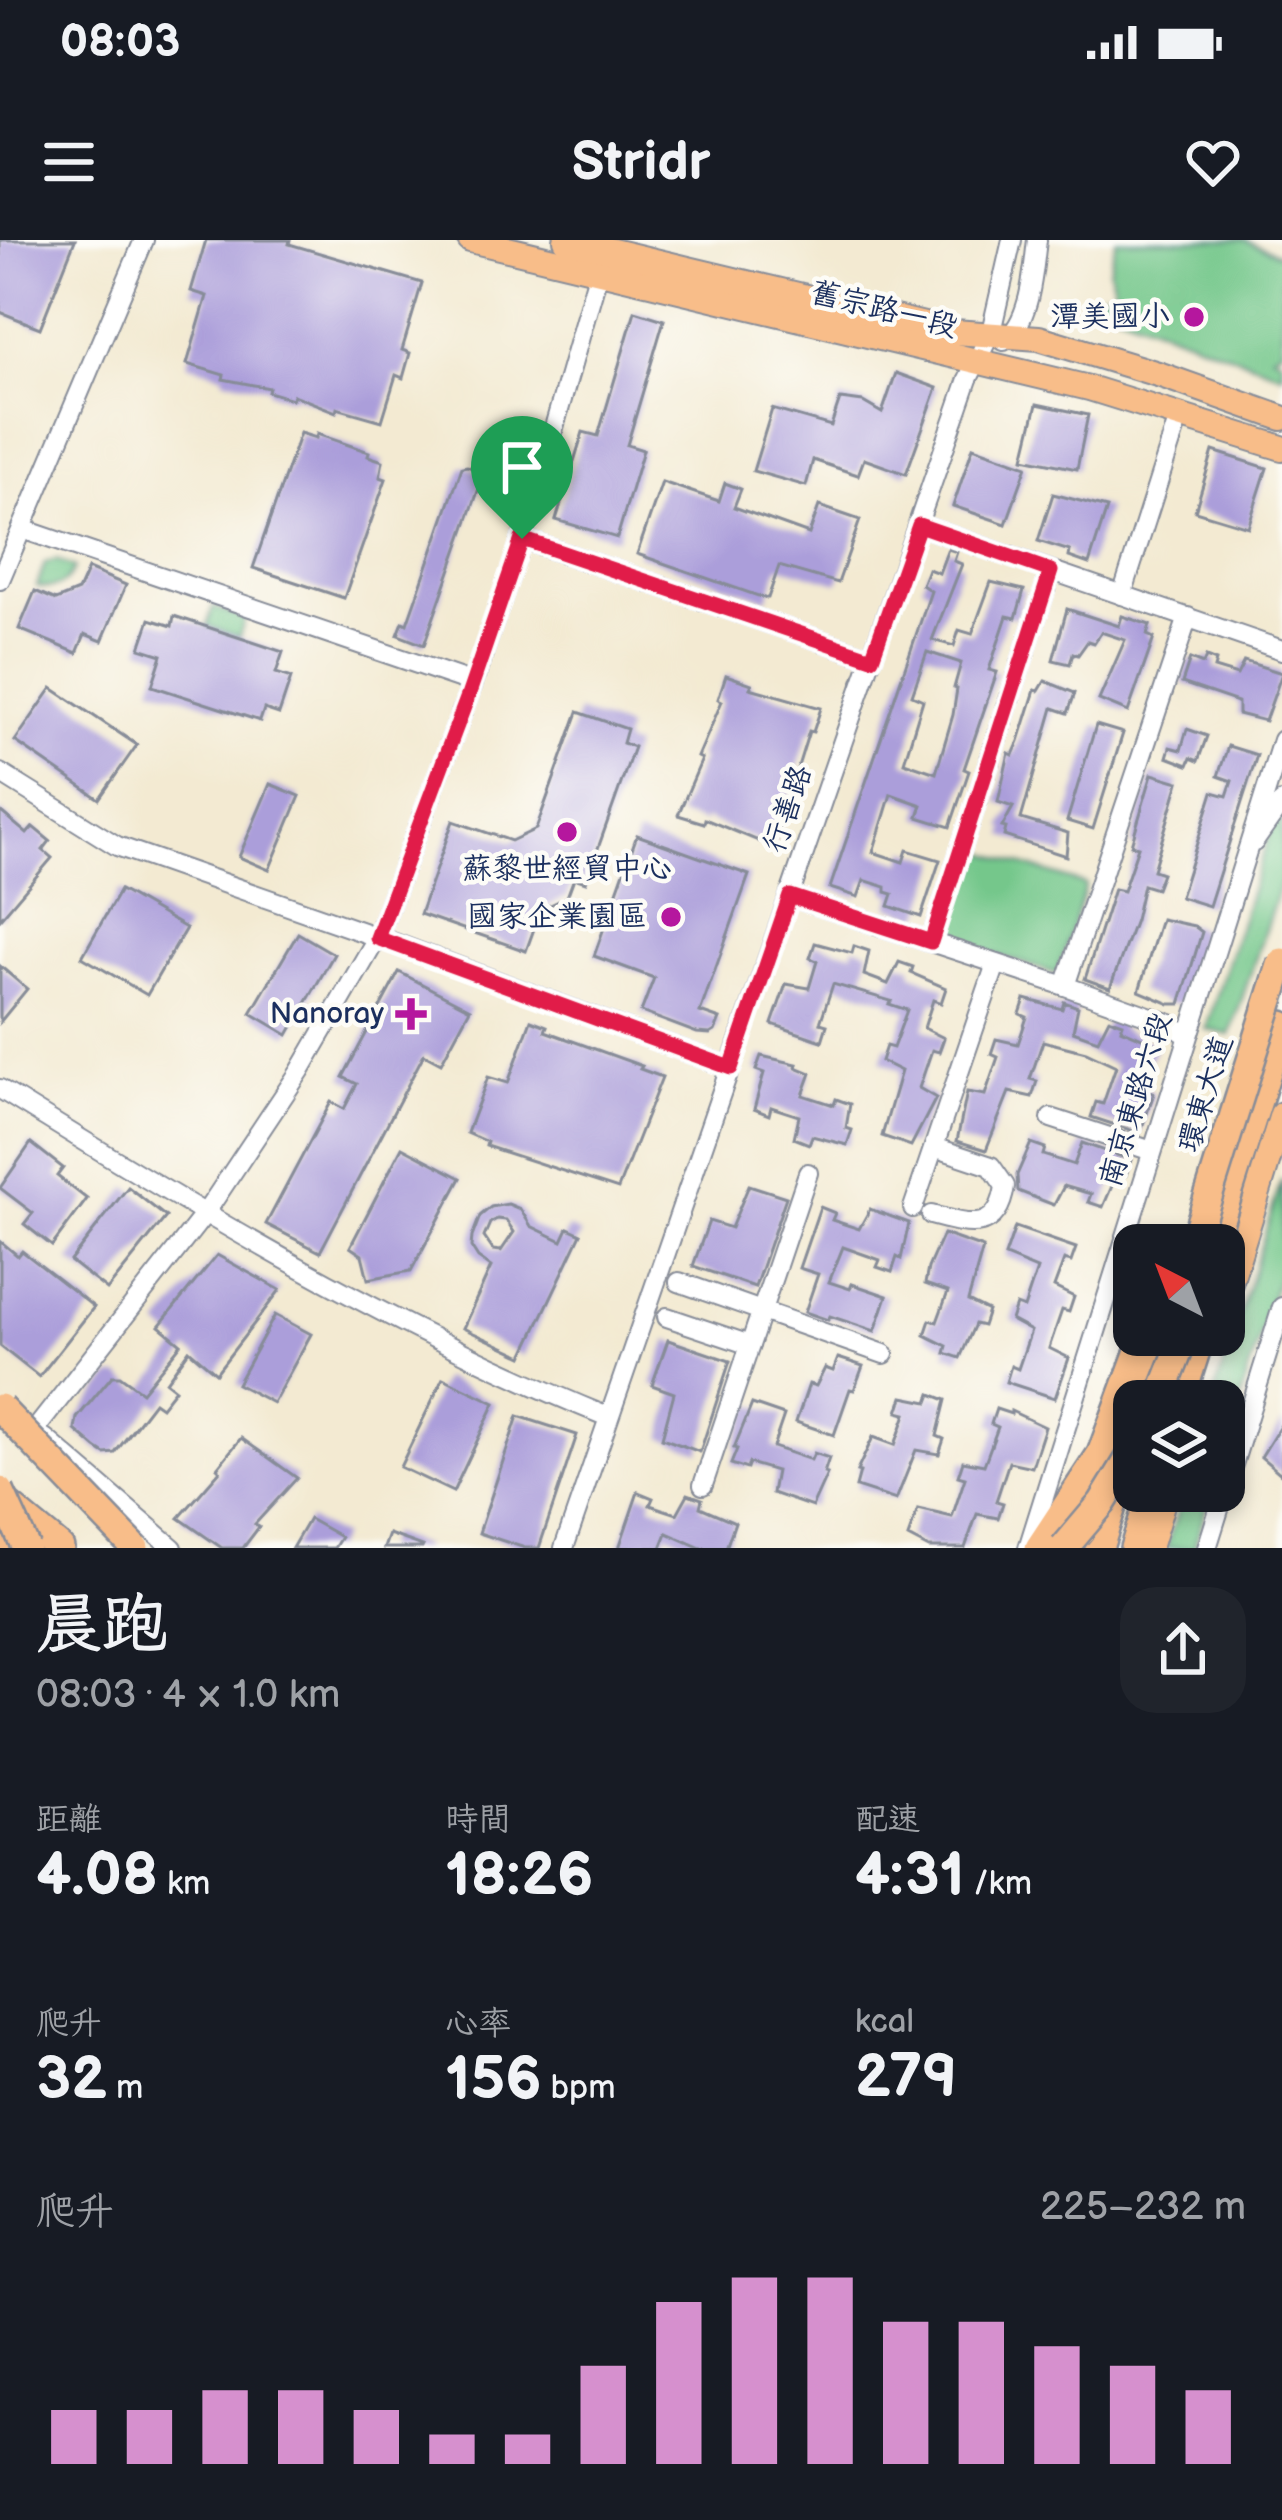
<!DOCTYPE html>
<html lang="zh-TW">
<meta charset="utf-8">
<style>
body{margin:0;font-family:"Balsamiq Sans","LXGW WenKai TC",sans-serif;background:#20242c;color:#f1f3f6;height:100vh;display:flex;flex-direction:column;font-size:45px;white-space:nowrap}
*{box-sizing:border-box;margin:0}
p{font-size:39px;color:#9ea1a6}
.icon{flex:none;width:66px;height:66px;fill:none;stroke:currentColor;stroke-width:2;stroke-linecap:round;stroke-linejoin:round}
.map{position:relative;height:1308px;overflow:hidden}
.details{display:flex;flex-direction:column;background:#171b24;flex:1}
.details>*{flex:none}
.needle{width:78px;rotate:318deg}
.controls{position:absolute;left:1113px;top:984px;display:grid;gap:24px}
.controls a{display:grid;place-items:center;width:132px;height:132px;border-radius:24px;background:#171b24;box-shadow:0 6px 18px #0003;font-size:60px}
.pin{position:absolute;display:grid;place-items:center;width:102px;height:102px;color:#fff;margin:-123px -51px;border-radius:50% 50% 50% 0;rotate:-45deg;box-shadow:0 0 12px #0007}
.pin .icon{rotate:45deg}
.round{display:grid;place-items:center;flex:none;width:126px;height:126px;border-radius:36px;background:#20242c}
.overview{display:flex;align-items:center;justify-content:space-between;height:204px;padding:0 36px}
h1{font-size:66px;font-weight:600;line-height:90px}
.metrics{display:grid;grid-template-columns:repeat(3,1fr);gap:18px;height:204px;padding:12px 36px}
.metrics div{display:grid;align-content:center}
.metrics b{font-size:60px;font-weight:600}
.metrics small{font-size:33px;font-weight:400}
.metrics p{font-size:33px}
.chart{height:336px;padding:24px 36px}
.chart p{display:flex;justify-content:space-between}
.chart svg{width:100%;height:216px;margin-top:12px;stroke:#d690ce;stroke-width:6}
.status{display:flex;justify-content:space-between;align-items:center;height:84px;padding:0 60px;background:#171b24;direction:ltr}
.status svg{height:33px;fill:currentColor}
header{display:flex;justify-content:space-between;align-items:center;height:156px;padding:0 36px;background:#171b24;font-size:54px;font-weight:600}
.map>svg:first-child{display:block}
</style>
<div class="status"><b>08:03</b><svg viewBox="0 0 49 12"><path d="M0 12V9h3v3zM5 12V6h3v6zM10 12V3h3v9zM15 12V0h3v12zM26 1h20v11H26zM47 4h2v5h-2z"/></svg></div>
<header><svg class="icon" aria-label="menu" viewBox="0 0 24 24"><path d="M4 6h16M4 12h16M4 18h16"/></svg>Stridr<svg class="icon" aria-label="heart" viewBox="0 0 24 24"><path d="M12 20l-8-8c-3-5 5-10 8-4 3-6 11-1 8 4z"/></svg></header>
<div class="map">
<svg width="1282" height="1308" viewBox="0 0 1282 1308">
<rect width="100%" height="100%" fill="#fdfcf7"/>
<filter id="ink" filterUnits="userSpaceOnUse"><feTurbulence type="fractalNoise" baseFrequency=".00833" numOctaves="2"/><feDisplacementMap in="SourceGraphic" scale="24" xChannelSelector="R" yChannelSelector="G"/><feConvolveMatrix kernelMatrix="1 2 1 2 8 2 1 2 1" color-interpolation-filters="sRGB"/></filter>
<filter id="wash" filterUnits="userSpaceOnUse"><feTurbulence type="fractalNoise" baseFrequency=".004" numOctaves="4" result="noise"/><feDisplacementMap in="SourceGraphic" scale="48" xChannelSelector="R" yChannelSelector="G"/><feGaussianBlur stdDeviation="2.7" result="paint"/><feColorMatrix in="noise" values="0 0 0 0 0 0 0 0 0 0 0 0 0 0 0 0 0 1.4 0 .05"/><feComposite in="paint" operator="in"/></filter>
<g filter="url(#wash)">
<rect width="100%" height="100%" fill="#f3ead2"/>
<g fill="#74c78b" stroke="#487b74" stroke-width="3">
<polygon points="1116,0 1244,0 1279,14 1282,17 1282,109 1272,114 1282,119 1282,134 1099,65 1103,52 1117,56 1109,30"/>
<path d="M57,320L74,328C67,345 55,351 37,346L45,323Z"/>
<polygon points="213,367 245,379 239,397 207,386"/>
<polygon points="1282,574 1282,639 1230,795 1206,789 1269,595"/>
<polygon points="971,608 1086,645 1057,734 943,698"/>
<polygon points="1282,939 1282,1024 1224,1211 1224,1161 1212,1161"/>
<polygon points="1184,1251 1211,1251 1194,1308 1166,1308"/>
</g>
<g id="blocks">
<g fill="#ab9eda" fill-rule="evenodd">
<polygon points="0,0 75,0 40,88 0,72"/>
<polygon points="206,0 290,0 289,4 422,43 402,110 410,113 403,138 396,135 382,181 337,168 336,172 293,155 292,159 268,152 269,148 223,139 224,135 187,124 207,56 191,51"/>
<polygon points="635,71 664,80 627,205 643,210 617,298 556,280 583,192 598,196"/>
<polygon points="896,133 937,148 906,234 864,219 858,235 813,220 806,246 753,231 772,169 831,186 840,159 863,162 882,173"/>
<polygon points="1037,164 1088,175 1077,229 1024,218"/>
<polygon points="300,193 316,198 317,194 369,212 368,216 383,221 380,237 386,239 344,358 253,328"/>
<polygon points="973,207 1027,226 1006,284 953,266"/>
<polygon points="1213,211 1267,228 1248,287 1195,271"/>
<polygon points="467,226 484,234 424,405 398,395 403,382 407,384 462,227"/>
<polygon points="662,242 719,261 725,243 741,249 734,267 809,294 819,266 860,280 838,343 779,326 768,358 764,358 637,314"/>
<polygon points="1053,254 1107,268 1089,324 1069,317 1070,311 1038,301"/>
<path d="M948,309L957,312L954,321L962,324L932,400L954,406L959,390L972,394L991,342L1024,350L1016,378L1007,376L989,430L997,432L964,529L969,531L950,587L918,577L922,565L891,554L884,577L873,612L903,622L907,610L940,620L921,677L889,666L893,654L886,652V647L864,640L858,657L830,648L931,351L922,345L928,329L939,333ZM927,412L961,423L954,448L957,449L953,475L936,533L904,522L923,460L912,455Z"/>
<polygon points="88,329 126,345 102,401 85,394 77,413 19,389 35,351 56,360 78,351"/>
<polygon points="1067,369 1119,386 1122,376 1150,385 1147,395 1154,398 1128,472 1099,460 1125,400 1101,392 1094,403 1088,401 1078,415 1073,413 1070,424 1053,420"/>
<polygon points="174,376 283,412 276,433 291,438 279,474 264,469 260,481 152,446 162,415 140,408 150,379 172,386"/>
<polygon points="1206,417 1216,421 1214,428 1237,435 1244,421 1282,433 1265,481 1238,474 1238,462 1182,443 1190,419 1203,424"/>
<polygon points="726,435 752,444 750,448 821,468 813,492 809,491 773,607 705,579 704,583 678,575 702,519 698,517 722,461 718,459"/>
<polygon points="1045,441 1075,453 1068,473 1053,468 1021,579 1068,593 1066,616 1004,596 1006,588 1002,587 1013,567 998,562 1009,513 1013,515 1019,501 1035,450 1039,451"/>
<polygon points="52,448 137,505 99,559 15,501"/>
<polygon points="578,472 627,489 623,503 634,507 586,642 574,638 567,657 546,667 543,677 539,675 526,711 420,674 453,581 511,601 536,589"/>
<polygon points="1096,485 1123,493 1093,589 1067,581"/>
<polygon points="1187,489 1207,496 1198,521 1191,518 1188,525 1167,517 1170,507 1181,510"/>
<polygon points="1228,506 1257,515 1209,666 1180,657 1213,552 1227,556 1232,541 1218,536"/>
<polygon points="1152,534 1179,542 1153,630 1162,633 1156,649 1143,645 1135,680 1110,748 1085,739 1114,649 1123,651 1138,607 1131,605"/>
<polygon points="270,544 300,556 269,630 239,617"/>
<polygon points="0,571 27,594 33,587 50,601 43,610 52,618 0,679"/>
<polygon points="637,595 749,635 700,772 720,779 715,791 710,794 697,793 641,772 654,738 594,716"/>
<polygon points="120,650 186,688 147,755 82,717"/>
<polygon points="1161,679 1194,686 1202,692 1180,764 1170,764 1139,751"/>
<polygon points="298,693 334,714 288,795 251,773"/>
<polygon points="815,703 852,713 854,706 869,711 864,735 888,744 899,722 913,727 911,733 946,748 941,763 933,760 924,788 944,798 939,812 932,810 919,848 936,858 911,906 882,896 901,831 881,821 886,806 893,808 907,770 889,764 891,761 833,744 820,783 827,785 822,801 772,784 786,744 809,748 817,721 810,718"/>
<polygon points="0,726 27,749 0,782"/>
<polygon points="399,732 470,769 441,823 424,814 320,1012 266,984 331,862 344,869 357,844 343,837"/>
<polygon points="1025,759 1062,769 1064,762 1078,767 1073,791 1098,800 1109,778 1123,783 1121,789 1156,804 1151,819 1143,817 1134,844 1154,853 1140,893 1091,877 1096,862 1103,864 1116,826 1086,812 1043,801 1030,839 1037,841 1032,857 1009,852 986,910 957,901 967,852 985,855 998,817 991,814 996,799 1018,804 1027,777 1020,774"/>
<polygon points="531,780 547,786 545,791 642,826 640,829 662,837 618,949 486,906 487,902 467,893 488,837 508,843"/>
<polygon points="761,816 797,824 796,827 811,833 803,855 834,865 836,859 850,864 846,888 852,890 847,905 812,896 809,904 794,898 799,876 771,867 769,875 754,869 764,833 756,830"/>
<polygon points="31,903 63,928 57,936 87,959 52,1006 24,984 33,973 0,948"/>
<polygon points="1031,903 1045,908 1043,915 1074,925 1082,903 1131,920 1126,935 1118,932 1103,967 1088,962 1091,954 1064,946 1054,965 1018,951 1017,935"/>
<polygon points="402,907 461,938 411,1031 368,1039 362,1015 350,1007"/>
<polygon points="749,945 786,957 755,1047 693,1026 709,981 731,988"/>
<polygon points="128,947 166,977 107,1050 70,1021"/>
<path d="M508,964L520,969L531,986L562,1001L568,988L581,994L523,1116L463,1088L491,1027L478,1018L471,1007L472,997L480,976L491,967ZM497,979L506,980L514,992L501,1011L493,1010L484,997L490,983Z"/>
<polygon points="820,967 835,973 832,980 859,989 870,969 909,983 901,1019 897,1017 892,1032 877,1027 880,1020 843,1007 829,1042 850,1049 852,1044 887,1056 875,1091 830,1076 828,1080 805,1072 818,1034 799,1028"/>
<polygon points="1015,987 1076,1008 1071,1022 1064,1020 1054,1047 1074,1057 1069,1072 1062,1070 1049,1108 1069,1118 1055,1158 1006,1142 1011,1126 1018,1129 1031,1091 1011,1080 1016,1065 1024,1068 1037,1029 1005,1016"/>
<polygon points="943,994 983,1008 968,1061 988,1071 983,1086 975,1084 960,1118 945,1113 947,1106 925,1095 930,1080 937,1082 948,1052 925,1044 928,1028"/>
<polygon points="0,1001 18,1016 22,1011 94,1067 39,1137 0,1106"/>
<polygon points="217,1015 280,1050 216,1133 189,1110 166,1142 175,1149 161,1167 154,1162 115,1213 105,1214 96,1208 75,1190 77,1178 112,1136 120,1136 142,1152 181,1104 159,1086"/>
<polygon points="275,1075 311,1094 273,1163 237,1144"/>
<polygon points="668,1100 730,1121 700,1212 662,1198 674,1153 652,1145"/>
<polygon points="838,1118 863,1126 854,1150 850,1149 834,1195 796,1182 809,1144 816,1146 825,1128 833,1131"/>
<polygon points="443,1138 495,1163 453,1252 400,1227"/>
<polygon points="931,1154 946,1160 937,1196 944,1199 939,1214 916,1210 896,1260 856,1247 860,1232 857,1231 873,1197 895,1205 906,1174 898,1172 903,1157 928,1162"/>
<polygon points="752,1164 784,1175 773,1207 811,1220 814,1213 829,1218 824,1233 827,1234 812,1267 772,1253 776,1231 749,1223 747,1229 731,1224 737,1209 734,1208"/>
<polygon points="996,1169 1011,1174 1011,1171 1045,1187 1032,1227 1009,1222 996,1261 1003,1263 998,1278 977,1274 965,1308 929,1308 908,1297 918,1269 952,1277 965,1238 958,1236 963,1221 984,1225 998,1187 991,1184"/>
<polygon points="518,1176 577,1195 539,1308 525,1308 479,1293"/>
<polygon points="1282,1183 1282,1235 1261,1217"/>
<polygon points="241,1198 297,1238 255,1284 259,1287 243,1308 222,1308 179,1278 220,1231 217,1228"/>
<polygon points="638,1252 653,1258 650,1265 677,1274 688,1254 702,1259 700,1267 735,1282 726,1308 701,1308 667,1293 661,1308 619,1308"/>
<polygon points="309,1279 341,1297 334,1308 292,1308"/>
<polygon points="389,1294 423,1306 422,1308 384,1308"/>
</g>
</g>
</g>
<g filter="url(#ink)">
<use href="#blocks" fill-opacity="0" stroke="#878c98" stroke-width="3"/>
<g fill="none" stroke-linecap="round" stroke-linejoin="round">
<defs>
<g id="minor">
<path d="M1004,101C1031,81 1033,31 1037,0"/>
<polyline points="919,285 1282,410"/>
<polyline points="22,289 473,443"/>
<polyline points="522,299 872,418"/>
<polyline points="0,340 144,0"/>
<polyline points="1122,355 1180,174"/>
<polyline points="0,533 117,606 397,704 731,828"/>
<polyline points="1254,602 1282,562"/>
<polyline points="790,656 1065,746 1171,784 1187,795"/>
<polyline points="931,702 1051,331"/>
<polyline points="1065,746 1188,377"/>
<path d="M0,849C196,971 394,1090 608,1177"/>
<polyline points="1051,878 1152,911"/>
<polyline points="913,968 996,724"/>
<path d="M931,975C966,984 998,996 1005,946L991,926L934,907"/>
<polyline points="679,1042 884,1114"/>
<polyline points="667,1077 750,1105"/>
<polyline points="35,1190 204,975 300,831 377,698 473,443 522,299 602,20"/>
<polyline points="45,1198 173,1308"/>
<polyline points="703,1245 808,933"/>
<polyline points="564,1308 968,139 991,92 1012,0"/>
<polyline points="1028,1308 1282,500"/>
<polyline points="1207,1308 1282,1067"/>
</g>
<g id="major">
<polyline points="470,0 1089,148 1282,208"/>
<polyline points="566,0 954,92 1039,98 1161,135 1282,178"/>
<polyline points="1224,1063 1282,874"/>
<polyline points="1149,1308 1166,1251"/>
</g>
<g id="highway">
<polyline points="1212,1005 1282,785"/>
<polyline points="1145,1161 1165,1095"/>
<polyline points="1180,1161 1201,1095"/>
<polyline points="3,1261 60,1308"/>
<polyline points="0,1290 7,1308"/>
<polyline points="1039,1308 1101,1214 1145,1095"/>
<polyline points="1099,1308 1134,1196"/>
<polyline points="1134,1308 1152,1251"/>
</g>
</defs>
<use href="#minor" stroke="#878c98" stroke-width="22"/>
<use href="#major" stroke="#878c98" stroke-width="28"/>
<use href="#highway" stroke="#878c98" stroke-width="32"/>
<use href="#minor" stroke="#fff" stroke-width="18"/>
<use href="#major" stroke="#f8bd89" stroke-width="24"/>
<use href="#highway" stroke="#f8bd89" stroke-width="27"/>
<defs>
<g id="highway-bridge">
<polyline points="1193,1005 1282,722"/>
<polyline points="1159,1161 1185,1095"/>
<polyline points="0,1168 135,1308"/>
<polyline points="0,1251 26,1308"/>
<polyline points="1064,1308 1102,1263 1134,1211"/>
</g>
</defs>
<use href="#highway-bridge" stroke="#878c98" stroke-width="32" stroke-linecap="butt"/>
<use href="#highway-bridge" stroke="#f8bd89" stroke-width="27"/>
</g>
</g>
<g fill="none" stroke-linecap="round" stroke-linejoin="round" filter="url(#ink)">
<defs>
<polygon id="route" points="919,285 1051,331 931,702 790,656 731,828 377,698 468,456 522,299 872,418"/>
</defs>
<use href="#route" stroke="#fff" stroke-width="24"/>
<use href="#route" stroke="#e11d48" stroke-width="15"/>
</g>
<g fill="#b5179e" stroke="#fdfcf7" stroke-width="4.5">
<circle cx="1194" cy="77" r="12"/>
<circle cx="567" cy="592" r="12"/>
<circle cx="671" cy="677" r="12"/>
<path d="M405 756h12v12h12v12h-12v12h-12v-12h-12v-12h12z"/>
</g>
<g text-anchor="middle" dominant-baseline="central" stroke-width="9" stroke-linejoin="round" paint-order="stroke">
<g font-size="30" fill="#1b2f5e" stroke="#fdfcf7">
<text transform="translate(884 70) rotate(14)">舊宗路一段</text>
<text transform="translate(788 569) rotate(-71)">行善路</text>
<text transform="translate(1206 854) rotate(-73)">環東大道</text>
<text transform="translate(1136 860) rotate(-73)">南京東路六段</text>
</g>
<g font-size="30" fill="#1b2f5e" stroke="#fdfcf7" text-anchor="end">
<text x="1170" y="77">潭美國小</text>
<text x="567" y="629" text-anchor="middle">蘇黎世經貿中心</text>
<text x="647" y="677">國家企業園區</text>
<text x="384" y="774">Nanoray</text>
</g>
</g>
</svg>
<div class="controls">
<a><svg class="needle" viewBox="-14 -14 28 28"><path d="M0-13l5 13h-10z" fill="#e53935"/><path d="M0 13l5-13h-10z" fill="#9ea1a6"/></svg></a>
<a><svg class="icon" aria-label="layers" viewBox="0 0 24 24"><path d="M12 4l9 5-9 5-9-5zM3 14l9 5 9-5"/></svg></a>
</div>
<div class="pin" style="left:522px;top:299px;background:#1e9e55"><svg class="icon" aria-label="arrive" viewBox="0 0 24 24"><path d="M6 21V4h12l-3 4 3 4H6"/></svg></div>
</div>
<section class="details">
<div class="overview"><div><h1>晨跑</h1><p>08:03 · 4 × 1.0 km</p></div><a class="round"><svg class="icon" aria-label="share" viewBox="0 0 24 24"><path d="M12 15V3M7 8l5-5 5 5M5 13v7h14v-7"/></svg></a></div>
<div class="metrics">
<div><p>距離</p><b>4.08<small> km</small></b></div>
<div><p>時間</p><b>18:26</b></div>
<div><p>配速</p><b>4:31<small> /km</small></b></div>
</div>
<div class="metrics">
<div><p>爬升</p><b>32<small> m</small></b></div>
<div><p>心率</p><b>156<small> bpm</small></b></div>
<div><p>kcal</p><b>279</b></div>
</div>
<div class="chart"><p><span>爬升</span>225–232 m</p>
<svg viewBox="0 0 160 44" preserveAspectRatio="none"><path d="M5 44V33M15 44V33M25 44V29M35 44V29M45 44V33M55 44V38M65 44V38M75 44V24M85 44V11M95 44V6M105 44V6M115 44V15M125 44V15M135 44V20M145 44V24M155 44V29"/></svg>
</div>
</section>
